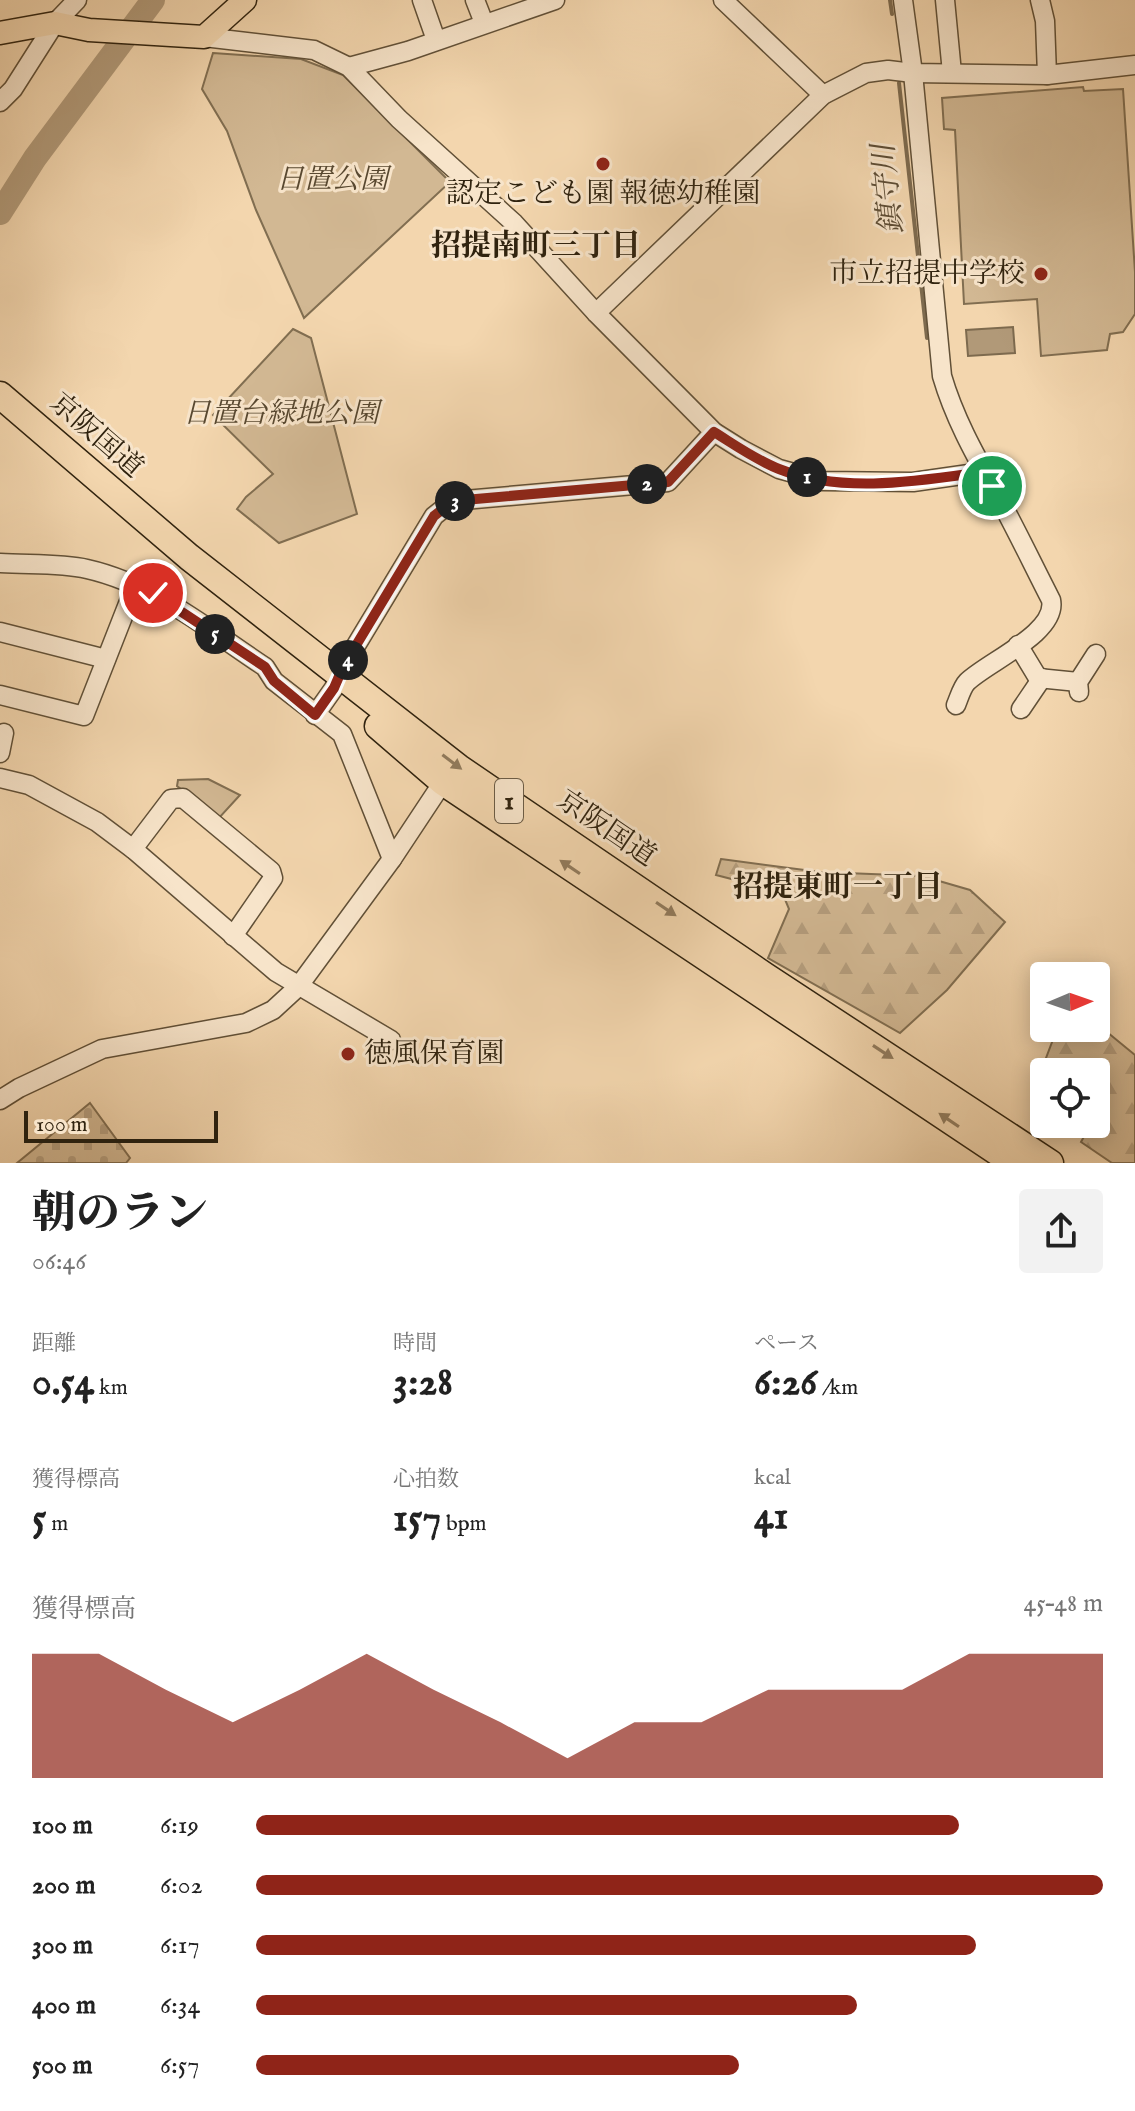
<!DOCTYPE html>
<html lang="ja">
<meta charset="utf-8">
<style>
body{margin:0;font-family:"IM FELL English","Noto Serif JP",serif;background:#f2f2f2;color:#222;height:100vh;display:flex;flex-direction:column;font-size:30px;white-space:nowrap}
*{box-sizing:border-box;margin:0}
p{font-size:26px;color:#767676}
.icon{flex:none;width:44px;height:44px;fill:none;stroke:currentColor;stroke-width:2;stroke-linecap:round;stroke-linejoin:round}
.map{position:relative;height:1163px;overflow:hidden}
.sheet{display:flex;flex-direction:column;background:#fff;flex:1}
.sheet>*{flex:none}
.needle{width:52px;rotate:88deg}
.buttons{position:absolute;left:1030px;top:962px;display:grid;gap:16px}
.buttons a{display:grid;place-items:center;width:80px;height:80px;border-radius:8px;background:#fff;box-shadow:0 4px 20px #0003;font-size:40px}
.scale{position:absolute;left:24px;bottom:20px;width:194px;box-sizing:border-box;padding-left:8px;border:4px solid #30230f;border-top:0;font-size:22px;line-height:28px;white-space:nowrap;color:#30230f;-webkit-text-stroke:6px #f7e4ca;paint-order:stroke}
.pin{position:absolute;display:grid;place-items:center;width:68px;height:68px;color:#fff;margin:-34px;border:4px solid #fff;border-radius:50%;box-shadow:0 2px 8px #0007}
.km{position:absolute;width:40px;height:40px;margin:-20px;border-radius:50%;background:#222;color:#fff;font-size:22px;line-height:40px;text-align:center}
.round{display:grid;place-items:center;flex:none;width:84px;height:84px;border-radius:8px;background:#f2f2f2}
.overview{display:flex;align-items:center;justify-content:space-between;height:136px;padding:0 32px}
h1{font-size:44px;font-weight:800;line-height:60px}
.stats{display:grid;grid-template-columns:repeat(3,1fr);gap:12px;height:136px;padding:8px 32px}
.stats div{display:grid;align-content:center}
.stats b{font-size:40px;font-weight:800}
.stats small{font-size:22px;font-weight:400}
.stats p{font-size:22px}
.chart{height:224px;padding:16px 32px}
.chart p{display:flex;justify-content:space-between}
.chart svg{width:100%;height:144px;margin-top:8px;fill:#8f2418;opacity:.7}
ul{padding:0 32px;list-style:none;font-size:26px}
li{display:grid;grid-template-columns:128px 96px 1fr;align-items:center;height:60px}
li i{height:20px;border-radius:10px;background:#8f2418}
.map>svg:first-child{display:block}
</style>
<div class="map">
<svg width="1135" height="1163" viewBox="0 0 1135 1163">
<defs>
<pattern id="forest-firs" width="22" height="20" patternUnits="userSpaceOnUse" patternTransform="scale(2)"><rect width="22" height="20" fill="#d2b893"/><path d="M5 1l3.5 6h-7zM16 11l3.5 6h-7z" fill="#b59e7e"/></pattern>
<pattern id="cemetery-stones" width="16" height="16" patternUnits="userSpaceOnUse" patternTransform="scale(2)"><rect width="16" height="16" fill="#d2b893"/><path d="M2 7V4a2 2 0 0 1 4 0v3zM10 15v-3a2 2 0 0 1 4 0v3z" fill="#b59e7e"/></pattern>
</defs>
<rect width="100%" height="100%" fill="#f3d6ae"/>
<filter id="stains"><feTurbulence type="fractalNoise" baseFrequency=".0025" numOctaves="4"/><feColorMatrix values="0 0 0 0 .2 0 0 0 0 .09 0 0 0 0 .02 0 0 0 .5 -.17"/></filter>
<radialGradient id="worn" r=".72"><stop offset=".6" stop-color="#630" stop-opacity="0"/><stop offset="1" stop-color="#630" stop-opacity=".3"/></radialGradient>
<g fill="#d2b893" stroke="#816e51" stroke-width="2">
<polygon points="213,53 301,59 343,75 450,182 304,318 256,210 227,131 202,89"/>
<polygon points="1083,87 1084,91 1123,89 1135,272 1135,314 1123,332 1110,334 1107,350 1041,356 1037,299 964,304 955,130 944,129 942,98"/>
<polygon points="293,329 311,338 357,514 279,543 237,509 246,497 273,474 213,415"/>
<polygon points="208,779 240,795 219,818 177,786 178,780"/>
</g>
<g fill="url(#forest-firs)" stroke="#816e51" stroke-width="2">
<polygon points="721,859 820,872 922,876 970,890 1005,922 947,990 900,1033 768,958 789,909 782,892 716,875"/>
<polygon points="1096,1023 1135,1055 1135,1163 1112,1163 1081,1142 1091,1124 1096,1124 1098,1111 1096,1109 1096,1072 1050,1072 1043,1066 1054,1037 1061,1028 1096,1028"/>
</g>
<polygon fill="url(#cemetery-stones)" stroke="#816e51" stroke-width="2" points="90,1103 130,1158 126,1163 17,1163"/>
<polygon fill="#b19978" stroke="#7d6a4e" stroke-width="2" points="1013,327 1015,353 968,356 966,330"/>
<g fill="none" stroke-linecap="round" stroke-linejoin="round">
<g stroke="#7d6a4e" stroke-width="4">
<polyline points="890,0 892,14"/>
<polyline points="899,83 927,338"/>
</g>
<polyline stroke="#b19978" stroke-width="24" points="0,213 35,158 153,0"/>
<defs>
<g id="minor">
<polyline points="422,0 436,40"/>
<polyline points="475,0 484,23"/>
<polyline points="723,0 823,95"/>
<path d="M903,0L913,73L942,376C954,417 974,453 994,489C1014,525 1032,563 1051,600C1058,633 987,662 967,682C962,687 959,698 956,705"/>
<polyline points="945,0 952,73"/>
<polyline points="1040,0 1045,21 1047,75"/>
<polyline points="204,37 314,50 349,67 399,119 514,223 596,313 714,432 741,449 779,469 823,481 913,482 983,472"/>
<polyline points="349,67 408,51 555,0"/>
<polyline points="0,102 13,89 55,23 77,0"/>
<polyline points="596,313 823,95 866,73 888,70 913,73 1047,75 1135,65"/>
<path d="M0,563C28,565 60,563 87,569C154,584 209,630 265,667L274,681L342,734L392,859"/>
<polyline points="0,632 106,659"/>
<polyline points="1018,645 1038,678 1078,682"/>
<polyline points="1079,692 1078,682 1096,654"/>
<polyline points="0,695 84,716 135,586"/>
<polyline points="1021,709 1042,678"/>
<polyline points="315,715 334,688 343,667 434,516 453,501 668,482 714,432"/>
<polyline points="0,753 4,733"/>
<polyline points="0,778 29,785 97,822 133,849 276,972 391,1040"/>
<polyline points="133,849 171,799 183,798 271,871 273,878 233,936"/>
<polyline points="0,1100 19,1088 102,1049 246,1023 273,1010 298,987 392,859 443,782"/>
</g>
<polyline id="major" points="0,33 55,23 89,30 204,37 245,0"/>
<g id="highway">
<polyline points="0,395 189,557 459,768 765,976 1050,1163"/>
<polyline points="378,726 443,782 1014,1163"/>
</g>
</defs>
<use href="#minor" stroke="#615037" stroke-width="21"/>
<use href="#major" stroke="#30230f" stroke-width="25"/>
<use href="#highway" stroke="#30230f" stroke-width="29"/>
<use href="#minor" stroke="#f7e4ca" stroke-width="18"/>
<use href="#major" stroke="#f3d6ae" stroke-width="22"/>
<use href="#highway" stroke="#f3d6ae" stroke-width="26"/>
</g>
<defs><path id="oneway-solid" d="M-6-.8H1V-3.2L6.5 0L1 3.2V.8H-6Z" transform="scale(2)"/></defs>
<g fill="#927c5e">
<use href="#oneway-solid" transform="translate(452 762) rotate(37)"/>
<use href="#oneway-solid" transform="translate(570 867) rotate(-146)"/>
<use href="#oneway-solid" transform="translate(666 909) rotate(34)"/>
<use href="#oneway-solid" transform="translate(883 1052) rotate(33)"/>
<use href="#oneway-solid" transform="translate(949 1120) rotate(-146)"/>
</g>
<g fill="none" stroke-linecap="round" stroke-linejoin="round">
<defs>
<path id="route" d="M153,593L265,667L274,681L315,715L334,688L343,667L434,516L453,501L668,482L714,432C735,445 756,460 779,469C842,494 918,481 983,472L992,486"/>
</defs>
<use href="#route" stroke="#fff" stroke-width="16"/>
<use href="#route" stroke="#8f2418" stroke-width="10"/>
</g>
<g fill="#8f2418" stroke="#f7e4ca" stroke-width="3">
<circle cx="603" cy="164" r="8"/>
<circle cx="1041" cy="274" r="8"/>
<circle cx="348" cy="1054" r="8"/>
</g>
<g text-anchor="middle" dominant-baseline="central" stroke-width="6" stroke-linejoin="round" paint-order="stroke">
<rect fill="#f7e4ca" stroke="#6c5d47" stroke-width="2" x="495" y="779" width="28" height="44" rx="6"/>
<g font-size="26" font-weight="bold" fill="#30230f">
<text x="509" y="801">1</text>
</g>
<g font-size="28" font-style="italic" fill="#584830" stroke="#f7e4ca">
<text x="332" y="180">日置公園</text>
<text x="281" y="414">日置台緑地公園</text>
</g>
<g font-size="28" fill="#30230f" stroke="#f7e4ca">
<text x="603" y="194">認定こども園 報徳幼稚園</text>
<text x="1025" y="274" text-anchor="end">市立招提中学校</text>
<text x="364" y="1054" text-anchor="start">徳風保育園</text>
</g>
<g font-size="28" fill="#30230f" stroke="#f7e4ca">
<text transform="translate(96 436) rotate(41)">京阪国道</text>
<text transform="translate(606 829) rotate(34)">京阪国道</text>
</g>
<g font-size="30" font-style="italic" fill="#5d4c34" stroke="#f7e4ca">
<text transform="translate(889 189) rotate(-96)">鎮守川</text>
</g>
<g font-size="30" font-weight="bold" fill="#30230f" stroke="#f7e4ca">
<text x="536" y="247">招提南町三丁目</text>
<text x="838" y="888">招提東町一丁目</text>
</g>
</g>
<rect width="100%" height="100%" filter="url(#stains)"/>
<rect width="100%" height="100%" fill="url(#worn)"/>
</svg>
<div class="buttons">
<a><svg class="needle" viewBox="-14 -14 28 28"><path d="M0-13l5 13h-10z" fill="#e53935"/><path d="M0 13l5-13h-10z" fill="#767676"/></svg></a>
<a><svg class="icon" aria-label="locate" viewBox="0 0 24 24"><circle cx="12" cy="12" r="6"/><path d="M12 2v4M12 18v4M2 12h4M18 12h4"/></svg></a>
</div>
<div class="scale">100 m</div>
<div class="pin" style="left:992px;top:486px;background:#1e9e55"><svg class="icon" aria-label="arrive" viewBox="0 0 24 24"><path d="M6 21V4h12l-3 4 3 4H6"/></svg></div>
<div class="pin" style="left:153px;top:593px;background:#d93025"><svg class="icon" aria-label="check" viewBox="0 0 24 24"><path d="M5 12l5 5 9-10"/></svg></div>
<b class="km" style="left:807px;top:477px">1</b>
<b class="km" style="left:647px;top:484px">2</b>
<b class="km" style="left:455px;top:501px">3</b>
<b class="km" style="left:348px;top:660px">4</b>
<b class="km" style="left:215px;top:634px">5</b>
</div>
<section class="sheet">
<div class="overview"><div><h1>朝のラン</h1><p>06:46</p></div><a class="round"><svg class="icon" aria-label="share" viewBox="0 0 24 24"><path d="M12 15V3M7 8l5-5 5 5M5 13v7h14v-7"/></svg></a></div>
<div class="stats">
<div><p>距離</p><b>0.54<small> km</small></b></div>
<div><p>時間</p><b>3:28</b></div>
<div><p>ペース</p><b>6:26<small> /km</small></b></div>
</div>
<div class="stats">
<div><p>獲得標高</p><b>5<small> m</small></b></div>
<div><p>心拍数</p><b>157<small> bpm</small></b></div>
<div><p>kcal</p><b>41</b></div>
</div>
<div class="chart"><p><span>獲得標高</span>45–48 m</p>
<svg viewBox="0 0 160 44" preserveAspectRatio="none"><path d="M0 44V6L10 6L20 17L30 27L40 17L50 6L60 17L70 27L80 38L90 27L100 27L110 17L120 17L130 17L140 6L150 6L160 6V44z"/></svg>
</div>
<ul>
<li><b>100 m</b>6:19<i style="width:83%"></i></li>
<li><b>200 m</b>6:02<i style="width:100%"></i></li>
<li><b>300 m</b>6:17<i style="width:85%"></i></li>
<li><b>400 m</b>6:34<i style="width:71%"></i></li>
<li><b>500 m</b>6:57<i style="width:57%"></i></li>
</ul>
</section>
